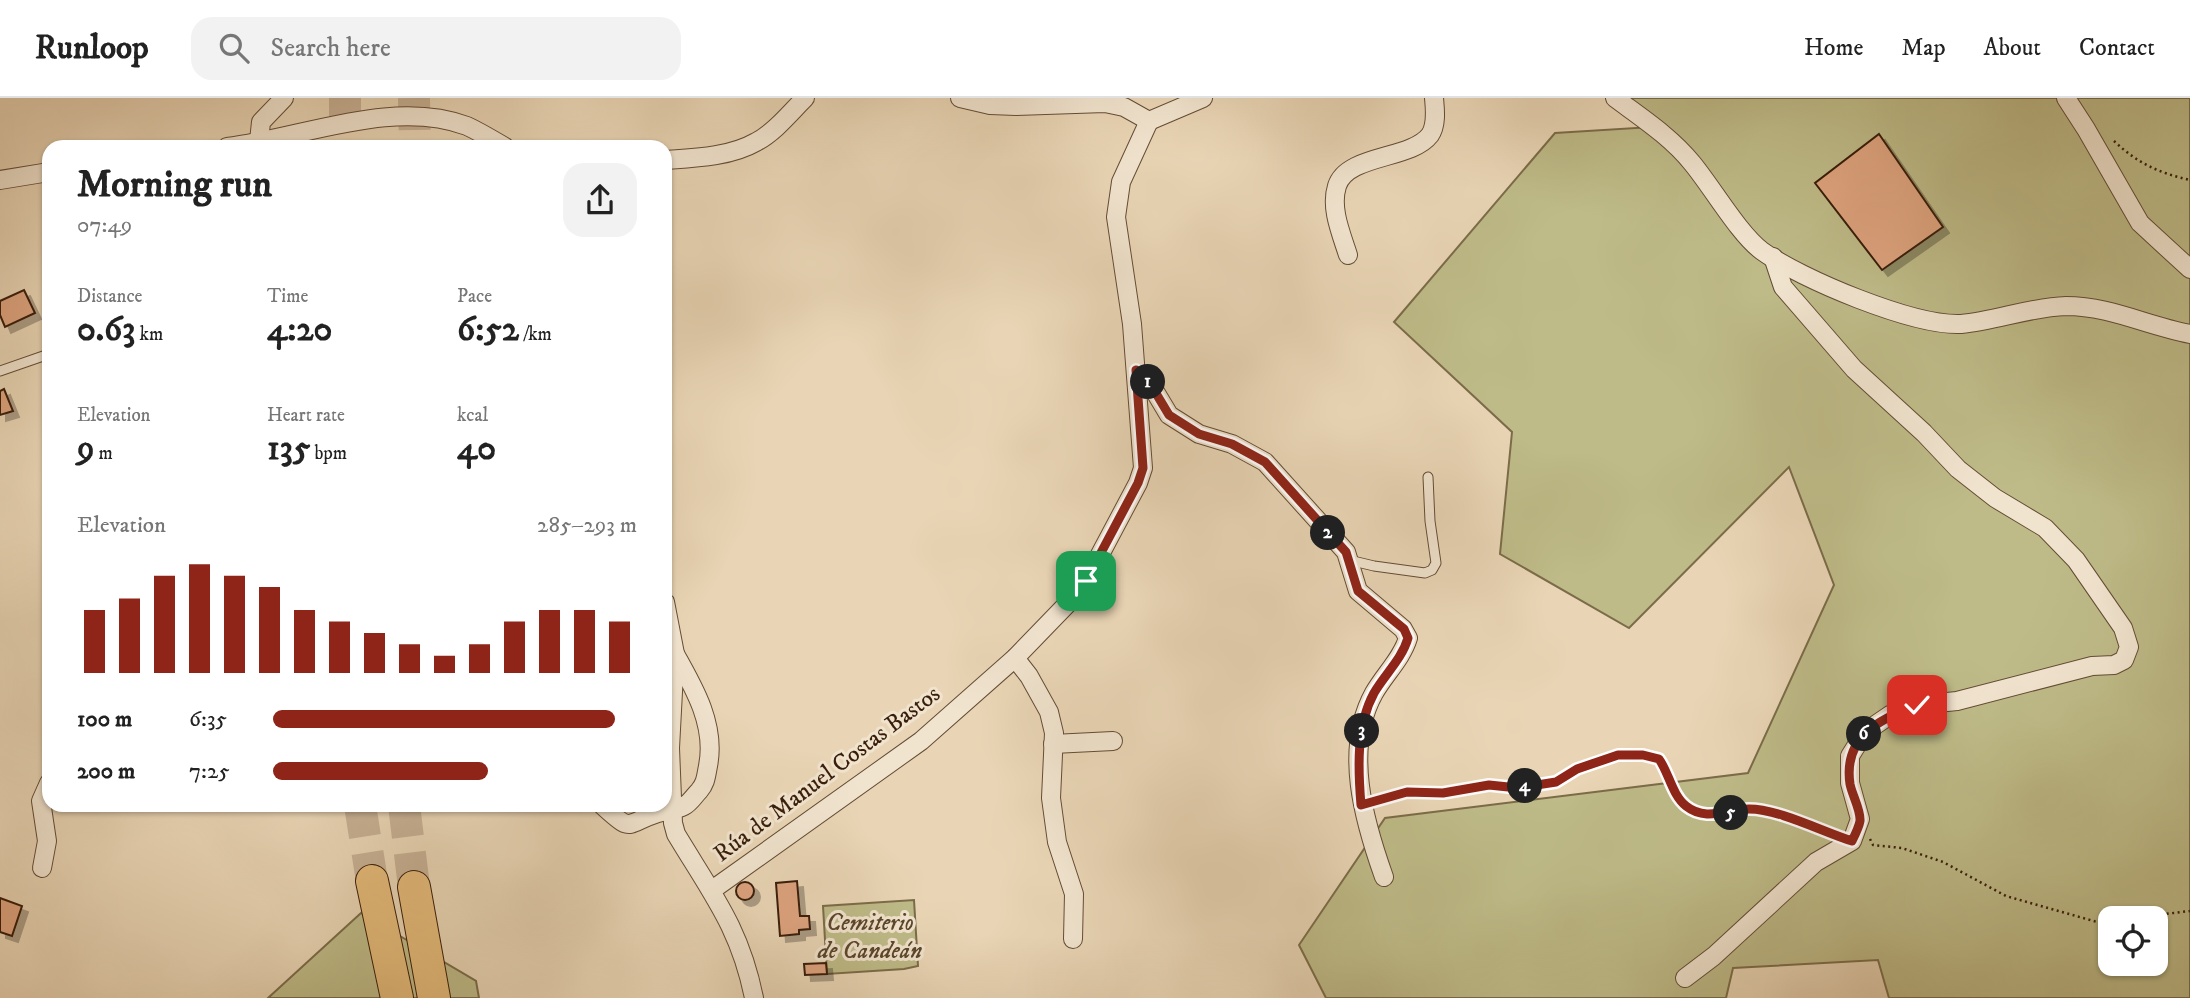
<!DOCTYPE html>
<meta charset="utf-8">
<style>
body{margin:0;font-family:"IM FELL DW Pica",serif;background:#f2f2f2;color:#222;height:100vh;display:flex;flex-direction:column;font-size:26px;white-space:nowrap}
*{box-sizing:border-box;margin:0}
p{font-size:23px;color:#767676}
.icon{flex:none;width:38px;height:38px;fill:none;stroke:currentColor;stroke-width:2;stroke-linecap:round;stroke-linejoin:round}
.map{position:relative;flex:1;overflow:hidden}
.details{position:absolute;left:42px;top:42px;width:630px;height:672px;display:flex;flex-direction:column;background:#fff;border-radius:21px;box-shadow:0 2px 5px #0004}
.details>*{flex:none}
.fabs{position:absolute;left:2098px;top:808px;display:grid;gap:14px}
.fabs a{display:grid;place-items:center;width:70px;height:70px;border-radius:14px;background:#fff;box-shadow:0 2px 5px #0004;font-size:35px}
.pin{position:absolute;display:grid;place-items:center;width:60px;height:60px;color:#fff;margin:-30px;border-radius:14px;box-shadow:0 4px 10px #0006}
.km{position:absolute;width:35px;height:35px;margin:-18px;border-radius:50%;background:#222;color:#fff;font-size:19px;line-height:35px;text-align:center}
.round{display:grid;place-items:center;flex:none;width:74px;height:74px;border-radius:21px;background:#f2f2f2}
.headline{display:flex;align-items:center;justify-content:space-between;height:119px;padding:0 35px}
h1{font-size:38px;font-weight:800;line-height:52px}
.metrics{display:grid;grid-template-columns:repeat(3,1fr);gap:10px;height:119px;padding:7px 35px}
.metrics div{display:grid;align-content:center}
.metrics b{font-size:35px;font-weight:800}
.metrics small{font-size:19px;font-weight:400}
.metrics p{font-size:19px}
.chart{height:196px;padding:14px 35px}
.chart p{display:flex;justify-content:space-between}
.chart svg{width:100%;height:126px;margin-top:7px;stroke:#8f2418;stroke-width:6}
ul{padding:0 35px;list-style:none;font-size:23px}
li{display:grid;grid-template-columns:112px 84px 1fr;align-items:center;height:52px}
li i{height:18px;border-radius:9px;background:#8f2418}
header{display:flex;align-items:center;gap:42px;box-sizing:border-box;height:98px;padding:0 35px;background:#fff;border-bottom:2px solid #e0e0e0}
header strong{font-size:33px}
nav{display:flex;gap:38px;margin-inline-start:auto;font-size:24px}
.search{width:490px;height:63px;background:#f2f2f2;display:flex;align-items:center;gap:18px;box-sizing:border-box;padding:0 24px;border-radius:21px;color:#767676;font-size:26px}
.map>svg:first-child{display:block}
</style>
<header>
<strong>Runloop</strong>
<div class="search"><svg class="icon" aria-label="search" viewBox="0 0 24 24"><circle cx="10" cy="10" r="6"/><path d="M15 15l6 6"/></svg>Search here</div>
<nav><a>Home</a><a>Map</a><a>About</a><a>Contact</a></nav>
</header>
<div class="map">
<svg width="2190" height="900" viewBox="0 0 2190 900">
<defs>
<filter id="shadow"><feDropShadow dx="6" dy="6" stdDeviation="0" flood-color="#0004"/></filter>
</defs>
<rect width="100%" height="100%" fill="#e9d5b5"/>
<filter id="stains"><feTurbulence type="fractalNoise" baseFrequency=".00286" numOctaves="4"/><feColorMatrix values="0 0 0 0 .2 0 0 0 0 .09 0 0 0 0 .02 0 0 0 .5 -.17"/></filter>
<radialGradient id="worn" r=".72"><stop offset=".6" stop-color="#630" stop-opacity="0"/><stop offset="1" stop-color="#630" stop-opacity=".3"/></radialGradient>
<g fill="#bebb88" stroke="#7b6c49" stroke-width="2" fill-rule="evenodd">
<path d="M1625,0H2190V900H1889L1878,862L1733,870L1726,900H1326L1299,847L1385,720L1748,675L1834,487L1789,369L1629,530L1500,456L1512,334L1394,224L1555,35L1653,29ZM2110,821H2156V866H2110Z"/>
<polygon points="914,802 918,868 904,871 827,876 823,808"/>
<polygon points="361,815 476,883 479,900 268,900"/>
</g>
<g fill="#dea47f" stroke="#381e0a" stroke-width="2" filter="url(#shadow)">
<polygon points="1879,36 1943,129 1882,172 1815,85"/>
<polygon points="24,192 35,215 5,229 0,217 0,203"/>
<polygon points="4,291 13,313 0,317 0,293"/>
<polygon points="797,783 800,818 809,818 810,831 799,832 799,836 780,838 776,785"/>
<circle cx="745" cy="793" r="9"/>
<polygon points="0,800 22,808 12,838 0,834"/>
<polygon points="826,865 827,876 805,877 804,866"/>
</g>
<g fill="none" stroke-linecap="round" stroke-linejoin="round">
<g stroke="#c6b093" stroke-width="32" stroke-dasharray="32 16" stroke-linecap="butt">
<polyline points="345,0 345,49"/>
<polyline points="414,0 415,49"/>
<polyline points="360,707 372,783"/>
<polyline points="404,707 414,789"/>
</g>
<defs>
<g id="lane">
<polyline points="0,273 49,256"/>
<polyline points="1349,462 1374,468 1425,475 1432,472 1436,465 1430,423 1428,379"/>
</g>
<g id="street">
<polyline points="960,0 990,7 1016,8 1105,5 1124,9 1149,23"/>
<path d="M1615,0C1642,20 1671,39 1692,65C1712,89 1739,136 1762,153C1801,181 1913,228 1961,226C1996,223 2030,209 2066,208C2109,208 2148,228 2190,236"/>
<polyline points="2066,0 2086,31 2140,125 2190,171"/>
<polyline points="1149,23 1203,0"/>
<polyline points="259,43 261,24 284,0"/>
<path d="M227,49C302,40 393,0 467,28C480,34 493,42 505,49"/>
<path d="M665,62C694,60 730,59 756,44C775,34 790,15 805,0"/>
<polyline points="0,82 49,74"/>
<path d="M1348,157C1341,135 1330,110 1337,88C1347,56 1411,62 1430,37C1437,27 1435,11 1434,0"/>
<path d="M1136,272L1151,287L1169,317L1199,336L1232,346L1265,364L1346,454L1358,493L1403,531L1408,540C1402,560 1385,576 1374,595C1343,651 1364,723 1384,779"/>
<path d="M665,504L675,556L670,650L673,725L676,736C712,796 740,830 754,900"/>
<polyline points="1015,560 1029,578 1049,614 1054,635 1051,700 1057,744 1074,796 1073,841"/>
<polyline points="1053,646 1113,643"/>
<path d="M602,707C633,736 624,726 658,715C666,713 676,712 684,708C690,705 694,698 699,693C706,685 706,678 708,668C716,628 695,591 675,556"/>
<polyline points="42,770 47,743 41,703 49,685"/>
<polyline points="712,792 921,643 1015,560 1075,498 1086,483 1138,385 1143,370 1132,226 1116,119 1121,84 1149,23"/>
<polyline points="1685,880 1714,858 1816,764 1852,743 1860,721 1850,685 1850,658 1865,634 1890,617 1917,607 1957,603 2092,568 2114,567 2124,562 2129,549 2123,530 2076,462 2045,430 1995,400 1958,371 1924,335 1854,271 1783,189 1773,159"/>
</g>
<g id="highway">
<polyline points="372,783 397,900"/>
<polyline points="414,789 434,900"/>
</g>
</defs>
<use href="#lane" stroke="#644c35" stroke-width="11"/>
<use href="#street" stroke="#644c35" stroke-width="20"/>
<use href="#highway" stroke="#381e0a" stroke-width="34"/>
<g stroke="#381e0a" stroke-width="2.5" stroke-dasharray="2 3.5" stroke-linecap="butt">
<path d="M2114,43C2137,65 2159,75 2190,82"/>
<path d="M1378,702L1407,694L1443,695L1489,687L1518,690L1556,684L1577,671L1618,658L1643,657L1659,661C1669,675 1672,698 1686,708C1708,724 1728,710 1750,711C1777,713 1805,725 1829,735"/>
<polyline points="1870,741 1873,747 1902,750 1943,764 2006,798 2097,824 2110,822"/>
<polyline points="2123,821 2190,813"/>
</g>
<use href="#lane" stroke="#f1e4cf" stroke-width="9"/>
<use href="#street" stroke="#f1e4cf" stroke-width="18"/>
<use href="#highway" stroke="#e4ba7a" stroke-width="32"/>
</g>
<g fill="none" stroke-linecap="round" stroke-linejoin="round">
<defs>
<path id="route" d="M1086,483L1138,385L1143,370L1136,272L1151,287L1169,317L1199,336L1232,346L1265,364L1346,454L1358,493L1404,531L1408,540C1402,561 1385,576 1374,595C1356,628 1358,671 1361,707L1407,694L1443,695L1489,687L1518,690L1556,684L1577,671L1618,657H1643L1659,661C1669,675 1672,697 1686,708C1706,724 1727,711 1749,711C1779,711 1823,734 1852,743C1855,737 1859,729 1860,723C1861,712 1852,697 1850,686C1843,639 1879,621 1917,607"/>
</defs>
<use href="#route" stroke="#fff" stroke-width="14"/>
<use href="#route" stroke="#8f2418" stroke-width="9"/>
</g>
<g text-anchor="middle" dominant-baseline="central" stroke-width="6" stroke-linejoin="round" paint-order="stroke">
<g font-size="24" fill="#381e0a" stroke="#f1e4cf">
<text transform="translate(827 676) rotate(-37)">Rúa de Manuel Costas Bastos</text>
</g>
<g font-size="24" font-style="italic" fill="#5a452a" stroke="#f1e4cf">
<text x="870" y="825">Cemiterio<tspan x="870" dy="28">de Candeán</tspan></text>
</g>
</g>
<rect width="100%" height="100%" filter="url(#stains)"/>
<rect width="100%" height="100%" fill="url(#worn)"/>
</svg>
<div class="fabs">
<a><svg class="icon" aria-label="locate" viewBox="0 0 24 24"><circle cx="12" cy="12" r="6"/><path d="M12 2v4M12 18v4M2 12h4M18 12h4"/></svg></a>
</div>
<div class="pin" style="left:1086px;top:483px;background:#1e9e55"><svg class="icon" aria-label="arrive" viewBox="0 0 24 24"><path d="M6 21V4h12l-3 4 3 4H6"/></svg></div>
<div class="pin" style="left:1917px;top:607px;background:#d93025"><svg class="icon" aria-label="check" viewBox="0 0 24 24"><path d="M5 12l5 5 9-10"/></svg></div>
<b class="km" style="left:1148px;top:284px">1</b>
<b class="km" style="left:1328px;top:435px">2</b>
<b class="km" style="left:1362px;top:633px">3</b>
<b class="km" style="left:1525px;top:688px">4</b>
<b class="km" style="left:1731px;top:715px">5</b>
<b class="km" style="left:1864px;top:636px">6</b>
<section class="details">
<div class="headline"><div><h1>Morning run</h1><p>07:49</p></div><a class="round"><svg class="icon" aria-label="share" viewBox="0 0 24 24"><path d="M12 15V3M7 8l5-5 5 5M5 13v7h14v-7"/></svg></a></div>
<div class="metrics">
<div><p>Distance</p><b>0.63<small> km</small></b></div>
<div><p>Time</p><b>4:20</b></div>
<div><p>Pace</p><b>6:52<small> /km</small></b></div>
</div>
<div class="metrics">
<div><p>Elevation</p><b>9<small> m</small></b></div>
<div><p>Heart rate</p><b>135<small> bpm</small></b></div>
<div><p>kcal</p><b>40</b></div>
</div>
<div class="chart"><p><span>Elevation</span>285–293 m</p>
<svg viewBox="0 0 160 44" preserveAspectRatio="none"><path d="M5 44V22M15 44V18M25 44V10M35 44V6M45 44V10M55 44V14M65 44V22M75 44V26M85 44V30M95 44V34M105 44V38M115 44V34M125 44V26M135 44V22M145 44V22M155 44V26"/></svg>
</div>
<ul>
<li><b>100 m</b>6:35<i style="width:94%"></i></li>
<li><b>200 m</b>7:25<i style="width:59%"></i></li>
</ul>
</section>
</div>
